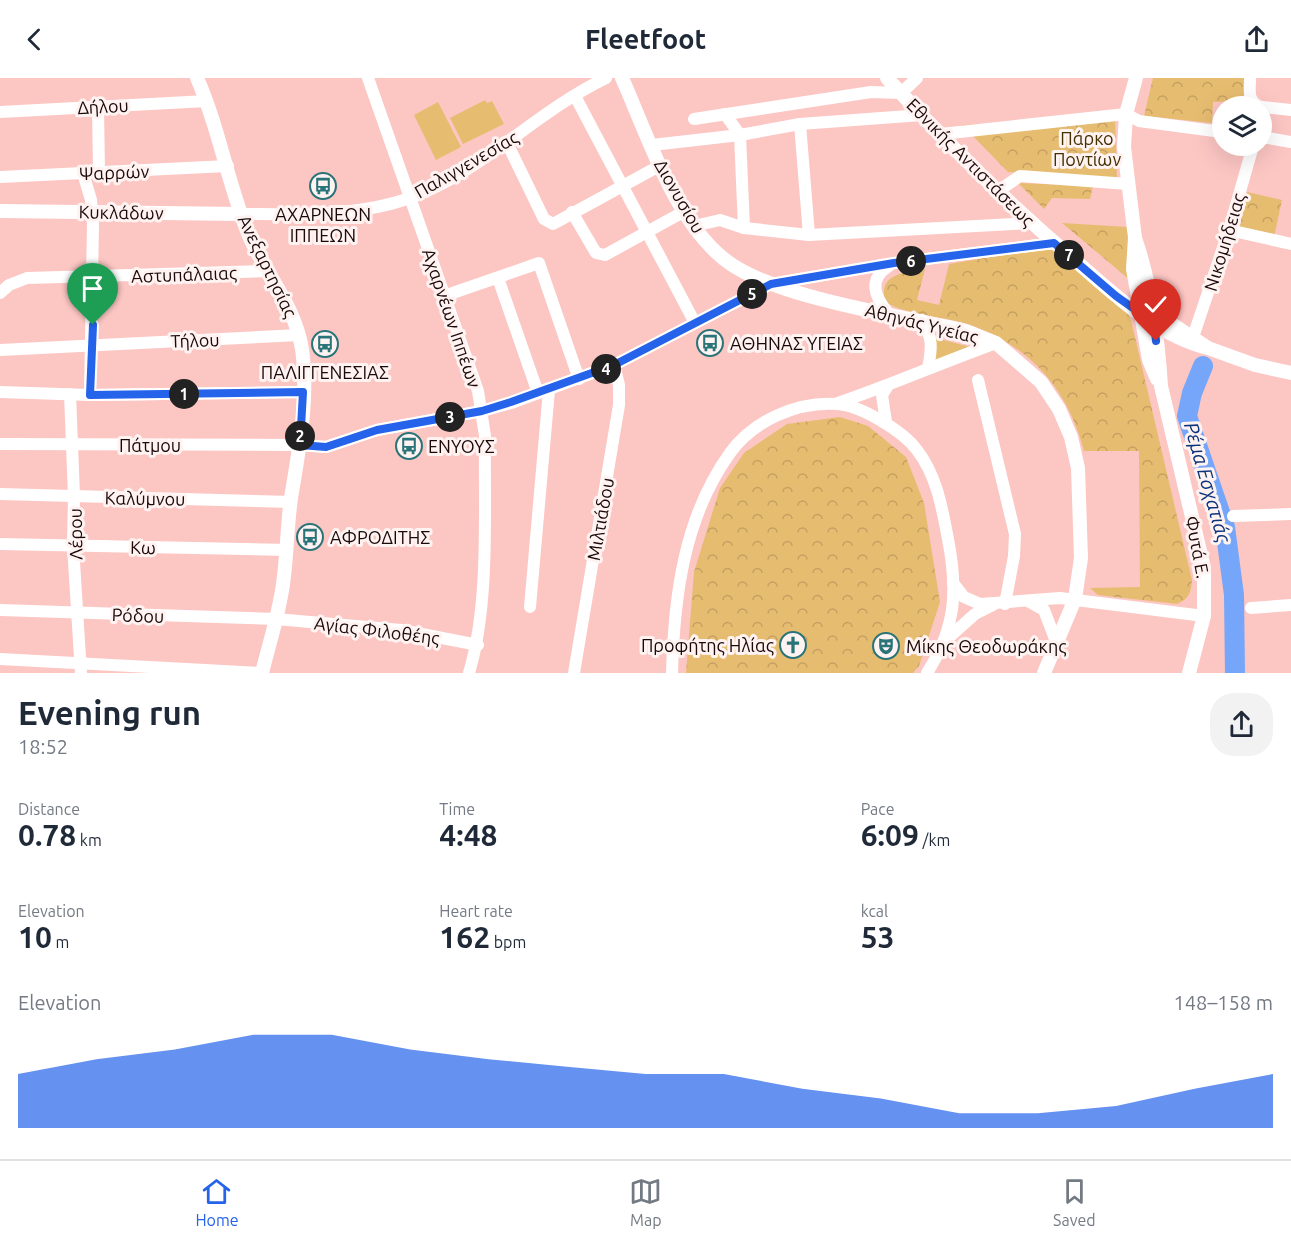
<!DOCTYPE html>
<meta charset="utf-8">
<style>
body{margin:0;font-family:Ubuntu,sans-serif;background:#f2f2f3;color:#1f2937;height:100vh;display:flex;flex-direction:column;font-size:22px;white-space:nowrap}
*{box-sizing:border-box;margin:0}
p{font-size:20px;color:#747a83}
.icon{flex:none;width:33px;height:33px;fill:none;stroke:currentColor;stroke-width:2;stroke-linecap:round;stroke-linejoin:round}
.map{position:relative;height:595px;overflow:hidden}
.side{display:flex;flex-direction:column;background:#fff;flex:1}
.side>*{flex:none}
.controls{position:absolute;left:1212px;top:18px;display:grid;gap:12px}
.controls a{display:grid;place-items:center;width:60px;height:60px;border-radius:50%;background:#fff;box-shadow:0 6px 24px #0002;font-size:30px}
.pin{position:absolute;display:grid;place-items:center;width:51px;height:51px;color:#fff;margin:-62px -26px;border-radius:50% 50% 50% 0;rotate:-45deg;box-shadow:0 0 6px #0007}
.pin .icon{rotate:45deg}
.km{position:absolute;width:30px;height:30px;margin:-15px;border-radius:50%;background:#222;color:#fff;font-size:16px;line-height:30px;text-align:center}
.round{display:grid;place-items:center;flex:none;width:63px;height:63px;border-radius:24px;background:#f2f2f3}
.overview{display:flex;align-items:center;justify-content:space-between;height:102px;padding:0 18px}
h1{font-size:33px;font-weight:700;line-height:45px}
.stats{display:grid;grid-template-columns:repeat(3,1fr);gap:9px;height:102px;padding:6px 18px}
.stats div{display:grid;align-content:center}
.stats b{font-size:30px;font-weight:700}
.stats small{font-size:16px;font-weight:400}
.stats p{font-size:16px}
.chart{height:168px;padding:12px 18px}
.chart p{display:flex;justify-content:space-between}
.chart svg{width:100%;height:108px;margin-top:6px;fill:#2563eb;opacity:.7}
header{display:flex;justify-content:space-between;align-items:center;height:78px;padding:0 18px;background:#fff;font-size:27px;font-weight:700}
.tab-bar{display:flex;justify-content:space-around;align-items:center;height:84px;border-top:2px solid #e0e1e3;background:#fff;font-size:16px;color:#747a83}
.tab-bar a{display:grid;justify-items:center;gap:3px}
.tab-bar .selected{color:#2563eb}
.map>svg:first-child{display:block}
</style>
<header><svg class="icon" aria-label="back" viewBox="0 0 24 24"><path d="M15 5l-7 7 7 7"/></svg>Fleetfoot<svg class="icon" aria-label="share" viewBox="0 0 24 24"><path d="M12 15V3M7 8l5-5 5 5M5 13v7h14v-7"/></svg></header>
<div class="map">
<svg width="1291" height="595" viewBox="0 0 1291 595">
<defs>
<pattern id="park-crowns" width="20" height="18" patternUnits="userSpaceOnUse" patternTransform="scale(1.5)"><rect width="20" height="18" fill="#e6bc70"/><path d="M2 6a3 3 0 1 1 6 0M12 15a3 3 0 1 1 6 0" fill="none" stroke="#c5a060"/></pattern>
</defs>
<rect width="100%" height="100%" fill="#fcc6c3"/>
<g fill="#e6bc70">
<polygon points="485,22 487,25 492,23 504,46 463,66 450,40"/>
<polygon points="438,24 461,69 436,82 414,37"/>
<polygon points="936,260 970,269 935,283"/>
</g>
<g fill="url(#park-crowns)">
<polygon points="1153,0 1245,0 1244,23 1213,24 1212,45 1144,38"/>
<polygon points="1115,41 1117,101 1008,94 962,47"/>
<polygon points="1018,105 1093,108 1090,121 1052,120 1044,131"/>
<polygon points="1247,114 1282,122 1274,159 1239,152"/>
<polygon points="1062,145 1128,149 1130,202"/>
<path d="M1039,171L1055,172L1125,230L1131,242L1192,502C1191,515 1189,521 1177,526L1098,517L1090,510L1140,509L1139,373H1084C1068,312 1032,270 973,248C954,240 901,236 888,225C885,223 883,217 884,213C885,194 911,194 925,191L917,222L939,227L949,186Z"/>
<polygon points="840,339 868,348 906,379 924,425 940,524 919,588 913,595 686,595 694,494 720,410 744,375 787,346"/>
</g>
<g fill="none" stroke-linecap="round" stroke-linejoin="round">
<polyline stroke="#76a6fa" stroke-width="20" points="1203,288 1192,315 1187,338 1225,449 1234,517 1235,595"/>
<g stroke="#fff" stroke-width="12">
<path d="M368,0L478,313L485,358C484,432 490,525 469,595"/>
<path d="M1250,0C1250,12 1247,23 1259,28"/>
<polyline points="575,18 695,245"/>
<polyline points="98,28 99,94"/>
<polyline points="1262,29 1291,32"/>
<polyline points="0,34 207,23"/>
<polyline points="725,36 740,57 744,150"/>
<polyline points="694,41 871,14 901,15 917,0"/>
<polyline points="800,46 809,157"/>
<polyline points="941,56 1126,36 1139,43 1222,54"/>
<polyline points="1262,59 1291,64"/>
<polyline points="507,65 544,141 553,146 661,87"/>
<polyline points="652,67 740,57 800,46 922,37"/>
<polyline points="83,95 91,122 93,146 90,317"/>
<polyline points="0,99 228,88"/>
<polyline points="998,113 1020,98 1128,106"/>
<polyline points="572,134 596,175 605,177 685,133"/>
<path d="M241,136C296,136 357,139 410,120C482,94 537,33 606,0"/>
<polyline points="694,148 720,142 744,150 809,157 1030,145"/>
<polyline points="1229,152 1291,166"/>
<polyline points="498,200 538,315"/>
<polyline points="0,215 9,207 27,200 269,193"/>
<polyline points="444,218 539,185 579,301"/>
<path d="M888,235C874,218 868,201 889,188"/>
<path d="M922,242C933,260 932,270 928,290"/>
<polyline points="1193,259 1229,152 1253,68"/>
<polyline points="0,272 299,257"/>
<polyline points="978,302 1015,456 1014,478 1005,526"/>
<polyline points="0,314 90,317 303,314"/>
<polyline points="70,316 74,418 73,468 81,595"/>
<path d="M838,325C891,307 943,284 996,265"/>
<polyline points="886,344 882,317 887,309"/>
<polyline points="0,366 300,367 326,369 377,352 482,333 511,325 614,287 771,206 894,185 1054,165"/>
<polyline points="0,416 291,424"/>
<polyline points="1233,438 1291,436"/>
<polyline points="0,466 287,472"/>
<polyline points="953,505 964,519 980,526 1060,520 1204,538"/>
<polyline points="1028,523 1044,532 1057,566"/>
<polyline points="530,529 549,312"/>
<polyline points="1251,530 1291,527"/>
<polyline points="0,532 276,541 401,552 478,567"/>
<polyline points="947,561 975,536 993,527"/>
<polyline points="0,581 262,595"/>
<polyline points="574,595 619,327 619,307 614,287"/>
<path d="M672,595C674,518 684,439 730,375C753,343 797,323 837,326C860,327 903,353 917,372C937,398 942,430 948,461C958,513 956,550 927,595"/>
</g>
<g stroke="#fff" stroke-width="14">
<path d="M197,0C220,52 228,108 250,160C267,198 295,228 302,271C309,320 299,372 291,420C287,449 287,478 283,506C279,536 269,566 262,595"/>
<path d="M622,0C647,56 674,141 724,181C772,220 903,238 966,253L996,265L1041,304L1059,331L1071,359L1078,390L1081,480L1075,521L1044,595"/>
<path d="M887,0C947,66 1011,128 1078,185C1117,219 1157,257 1208,270L1151,232L1140,234"/>
<polyline points="1136,0 1126,36 1124,69 1135,160 1133,191 1149,282 1157,301"/>
<polyline points="0,133 241,136"/>
<path d="M1135,160C1151,206 1158,260 1161,308L1204,490V538L1189,595"/>
<polyline points="1208,270 1255,287 1291,295"/>
</g>
</g>
<g fill="none" stroke-linecap="round" stroke-linejoin="round">
<defs>
<polyline id="route" points="93,247 90,317 303,314 300,367 326,369 377,352 482,333 511,324 614,287 771,206 894,185 1054,165 1116,218 1154,245 1156,263"/>
</defs>
<use href="#route" stroke="#fff" stroke-width="12"/>
<use href="#route" stroke="#2563eb" stroke-width="8"/>
</g>
<defs>
<symbol id="bus-ring" viewBox="-11 -11 22 22"><circle r="9.5" fill="#fff3f2" stroke="#297478" stroke-width="1.5"/><path d="M-5-6H5V4H4V6H2V4H-2V6H-4V4H-5ZM-3.5-4V0h7V-4ZM-3.5 1.2v1.5H-2V1.2ZM2 1.2v1.5H3.5V1.2Z" fill="#297478"/></symbol>
<symbol id="church-ring" viewBox="-11 -11 22 22"><circle r="9.5" fill="#fff3f2" stroke="#297478" stroke-width="1.5"/><path d="M-1.2-6h2.4v3.5h3.3v2.4h-3.3V6h-2.4V-.1h-3.3v-2.4h3.3Z" fill="#297478"/></symbol>
<symbol id="theatre-ring" viewBox="-11 -11 22 22"><circle r="9.5" fill="#fff3f2" stroke="#297478" stroke-width="1.5"/><path d="M-5-5.5Q0-4 5-5.5V0Q5 5 0 6Q-5 5-5 0ZM-3.3-2.5H-1v1.5H-3.3ZM1-2.5H3.3v1.5H1ZM-2.8 1Q0 5.5 2.8 1Z" fill="#297478"/></symbol>
</defs>
<g fill-rule="evenodd">
<use href="#bus-ring" x="308" y="93" width="30" height="30"/>
<use href="#bus-ring" x="695" y="250" width="30" height="30"/>
<use href="#bus-ring" x="310" y="251" width="30" height="30"/>
<use href="#bus-ring" x="394" y="353" width="30" height="30"/>
<use href="#bus-ring" x="295" y="444" width="30" height="30"/>
<use href="#church-ring" x="778" y="552" width="30" height="30"/>
<use href="#theatre-ring" x="871" y="553" width="30" height="30"/>
</g>
<g text-anchor="middle" dominant-baseline="central" stroke-width="6" stroke-linejoin="round" paint-order="stroke">
<g font-size="18" fill="#1b0909" stroke="#fff3f2">
<text transform="translate(103 28) rotate(-3)">Δήλου</text>
<text transform="translate(971 84) rotate(45)">Εθνικής Αντιστάσεως</text>
<text transform="translate(466 86) rotate(-30)">Παλιγγενεσίας</text>
<text transform="translate(114 94) rotate(-2)">Ψαρρών</text>
<text transform="translate(680 118) rotate(60)">Διονυσίου</text>
<text transform="translate(121 134) rotate(1)">Κυκλάδων</text>
<text transform="translate(1224 164) rotate(-73)">Νικομήδειας</text>
<text transform="translate(268 188) rotate(64)">Ανεξαρτησίας</text>
<text transform="translate(184 196) rotate(-2)">Αστυπάλαιας</text>
<text transform="translate(452 240) rotate(71)">Αχαρνέων Ιππέων</text>
<text transform="translate(922 245) rotate(14)">Αθηνάς Υγείας</text>
<text transform="translate(195 262) rotate(-2)">Τήλου</text>
<text x="150" y="367">Πάτμου</text>
<text transform="translate(145 420) rotate(1)">Καλύμνου</text>
<text transform="translate(600 441) rotate(-80)">Μιλτιάδου</text>
<text transform="translate(75 456) rotate(-91)">Λέρου</text>
<text transform="translate(143 469) rotate(1)">Κω</text>
<text transform="translate(1198 469) rotate(79)">Φυτά Ε.</text>
<text transform="translate(138 537) rotate(2)">Ρόδου</text>
<text transform="translate(377 552) rotate(7)">Αγίας Φιλοθέης</text>
</g>
<g font-size="18" fill="#453002" stroke="#fff3f2">
<text x="1087" y="60">Πάρκο<tspan x="1087" dy="21">Ποντίων</tspan></text>
</g>
<g font-size="18" fill="#1b0909" stroke="#fff3f2" text-anchor="start">
<text x="323" y="136" text-anchor="middle">ΑΧΑΡΝΕΩΝ<tspan x="323" dy="21">ΙΠΠΕΩΝ</tspan></text>
<text x="730" y="265">ΑΘΗΝΑΣ ΥΓΕΙΑΣ</text>
<text x="325" y="294" text-anchor="middle">ΠΑΛΙΓΓΕΝΕΣΙΑΣ</text>
<text x="428" y="368">ΕΝΥΟΥΣ</text>
<text x="330" y="459">ΑΦΡΟΔΙΤΗΣ</text>
<text x="774" y="567" text-anchor="end">Προφήτης Ηλίας</text>
<text x="906" y="568">Μίκης Θεοδωράκης</text>
</g>
<g font-size="20" font-style="italic" fill="#0b347c" stroke="#fff3f2">
<text transform="translate(1208 404) rotate(74)">Ρέμα Εσχατιάς</text>
</g>
</g>
</svg>
<div class="controls">
<a><svg class="icon" aria-label="layers" viewBox="0 0 24 24"><path d="M12 4l9 5-9 5-9-5zM3 14l9 5 9-5"/></svg></a>
</div>
<div class="pin" style="left:93px;top:247px;background:#1e9e55"><svg class="icon" aria-label="arrive" viewBox="0 0 24 24"><path d="M6 21V4h12l-3 4 3 4H6"/></svg></div>
<div class="pin" style="left:1156px;top:263px;background:#d93025"><svg class="icon" aria-label="check" viewBox="0 0 24 24"><path d="M5 12l5 5 9-10"/></svg></div>
<b class="km" style="left:184px;top:316px">1</b>
<b class="km" style="left:300px;top:358px">2</b>
<b class="km" style="left:450px;top:339px">3</b>
<b class="km" style="left:606px;top:291px">4</b>
<b class="km" style="left:752px;top:216px">5</b>
<b class="km" style="left:911px;top:183px">6</b>
<b class="km" style="left:1069px;top:177px">7</b>
</div>
<section class="side">
<div class="overview"><div><h1>Evening run</h1><p>18:52</p></div><a class="round"><svg class="icon" aria-label="share" viewBox="0 0 24 24"><path d="M12 15V3M7 8l5-5 5 5M5 13v7h14v-7"/></svg></a></div>
<div class="stats">
<div><p>Distance</p><b>0.78<small> km</small></b></div>
<div><p>Time</p><b>4:48</b></div>
<div><p>Pace</p><b>6:09<small> /km</small></b></div>
</div>
<div class="stats">
<div><p>Elevation</p><b>10<small> m</small></b></div>
<div><p>Heart rate</p><b>162<small> bpm</small></b></div>
<div><p>kcal</p><b>53</b></div>
</div>
<div class="chart"><p><span>Elevation</span>148–158 m</p>
<svg viewBox="0 0 160 44" preserveAspectRatio="none"><path d="M0 44V22L10 16L20 12L30 6L40 6L50 12L60 16L70 19L80 22L90 22L100 28L110 32L120 38L130 38L140 35L150 28L160 22V44z"/></svg>
</div>
</section>
<nav class="tab-bar">
<a class="selected"><svg class="icon" aria-label="home" viewBox="0 0 24 24"><path d="M3 11l9-7 9 7M6 9v11h12V9"/></svg>Home</a>
<a><svg class="icon" aria-label="map" viewBox="0 0 24 24"><path d="M3 6l6-2 6 2 6-2v14l-6 2-6-2-6 2zM9 4v14M15 6v14"/></svg>Map</a>
<a><svg class="icon" aria-label="saved" viewBox="0 0 24 24"><path d="M7 4h10v16l-5-4-5 4z"/></svg>Saved</a>
</nav>
